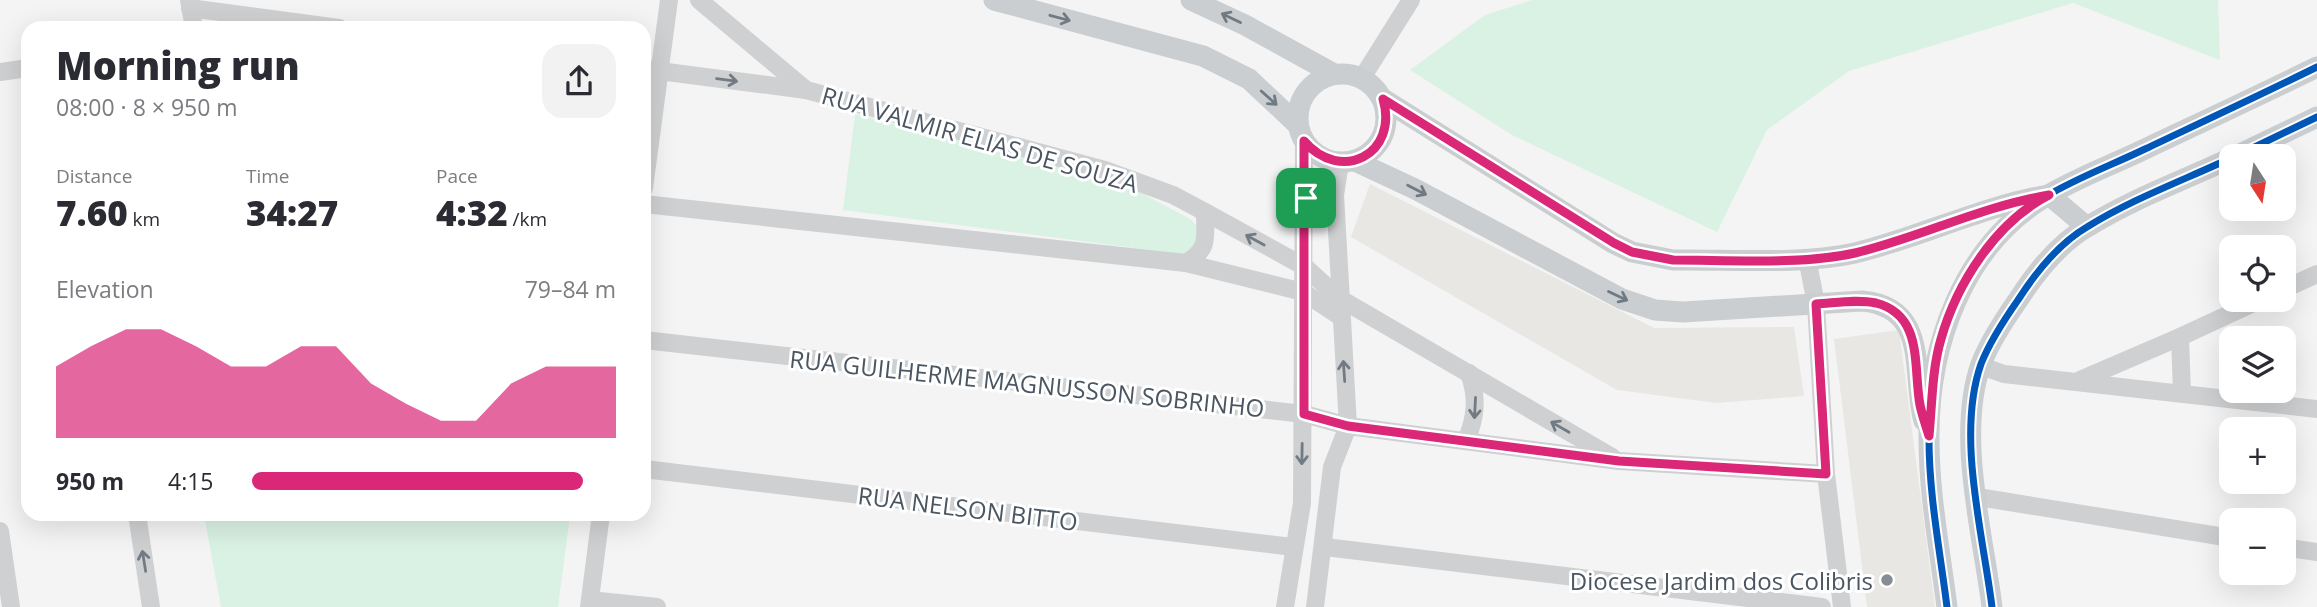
<!DOCTYPE html>
<meta charset="utf-8">
<style>
body{margin:0;font-family:"Open Sans",sans-serif;background:#f2f2f3;color:#2b2b33;height:100vh;display:flex;flex-direction:column;font-size:26px;white-space:nowrap}
*{box-sizing:border-box;margin:0}
p{font-size:23px;color:#7c7c81}
.icon{flex:none;width:38px;height:38px;fill:none;stroke:currentColor;stroke-width:2;stroke-linecap:round;stroke-linejoin:round}
.map{position:relative;flex:1;overflow:hidden}
.panel{position:absolute;left:21px;top:21px;width:630px;height:500px;display:flex;flex-direction:column;background:#fff;border-radius:21px;box-shadow:0 7px 28px #0002}
.panel>*{flex:none}
.needle{width:46px;rotate:168deg}
.tools{position:absolute;left:2219px;top:144px;display:grid;gap:14px}
.tools a{display:grid;place-items:center;width:77px;height:77px;border-radius:14px;background:#fff;box-shadow:0 7px 28px #0002;font-size:35px}
.pin{position:absolute;display:grid;place-items:center;width:60px;height:60px;color:#fff;margin:-30px;border-radius:14px;box-shadow:0 4px 10px #0006}
.round{display:grid;place-items:center;flex:none;width:74px;height:74px;border-radius:21px;background:#f2f2f3}
.summary{display:flex;align-items:center;justify-content:space-between;height:119px;padding:0 35px}
h1{font-size:38px;font-weight:800;line-height:52px}
.figures{display:grid;grid-template-columns:repeat(3,1fr);gap:10px;height:119px;padding:7px 35px}
.figures div{display:grid;align-content:center}
.figures b{font-size:35px;font-weight:800}
.figures small{font-size:19px;font-weight:400}
.figures p{font-size:19px}
.chart{height:196px;padding:14px 35px}
.chart p{display:flex;justify-content:space-between}
.chart svg{width:100%;height:126px;margin-top:7px;fill:#db2777;opacity:.7}
ul{padding:0 35px;list-style:none;font-size:23px}
li{display:grid;grid-template-columns:112px 84px 1fr;align-items:center;height:52px}
li i{height:18px;border-radius:9px;background:#db2777}
.map>svg:first-child{display:block}
</style>
<div class="map">
<svg width="2317" height="607" viewBox="0 0 2317 607">
<rect width="100%" height="100%" fill="#f4f4f4"/>
<g fill="#e8e7e3">
<polygon points="1370,184 1654,328 1794,327 1804,396 1716,403 1617,390 1351,237"/>
<polygon points="1899,330 1935,607 1867,607 1834,339"/>
</g>
<g fill="#d9f2e3">
<polygon points="1532,0 2218,0 2220,60 2073,3 1849,71 1767,130 1717,232 1512,135 1410,70 1485,15"/>
<polygon points="855,114 1115,179 1190,219 1199,228 1200,240 1187,253 1181,254 843,210"/>
<polygon points="204,515 570,515 558,607 221,607"/>
</g>
<g fill="none" stroke-linecap="round" stroke-linejoin="round">
<g stroke="#ced0d2" stroke-width="18">
<polyline points="189,0 194,28"/>
<polyline points="699,0 806,90"/>
<polyline points="190,8 339,28"/>
<polyline points="644,69 806,90 1105,170 1173,195 1205,212 1305,267 1339,298 1612,457"/>
<polyline points="0,72 28,68"/>
<polyline points="1362,78 1411,0"/>
<polyline points="644,188 669,0"/>
<polyline points="644,204 1186,263 1303,292 1341,317"/>
<polyline points="1807,258 1816,304 1826,474 1842,607"/>
<path d="M1186,263C1210,248 1205,238 1205,212"/>
<polyline points="2284,289 2317,274"/>
<polyline points="644,340 1304,414 1348,426 1619,461 1826,474"/>
<polyline points="1981,366 2004,374 2317,409"/>
<polyline points="2080,380 2180,337"/>
<polyline points="2182,393 2180,337 2262,299"/>
<path d="M1466,441C1476,417 1478,398 1469,373"/>
<polyline points="644,469 1293,547"/>
<polyline points="1978,497 2231,538"/>
<polyline points="137,514 151,607"/>
<polyline points="0,531 11,607"/>
<polyline points="1325,547 1822,607"/>
<polyline points="2284,547 2317,552"/>
<polyline points="590,600 657,607"/>
<polyline points="589,607 601,514"/>
<polyline points="1285,607 1302,503 1304,141"/>
<polyline points="1315,607 1332,467 1348,426 1335,195 1340,163"/>
</g>
<g stroke="#caced1" stroke-width="21">
<polyline points="994,0 1203,56 1249,79 1298,125"/>
<polyline points="1191,0 1245,25 1334,74"/>
<circle cx="1342" cy="118" r="44"/>
<path d="M1383,99L1613,243L1632,252L1673,260C1728,259 1802,265 1855,253C1921,237 1982,206 2049,195L2087,227"/>
<polyline points="2236,156 2317,117"/>
<path d="M1355,161L1415,189L1622,299L1655,310L1683,312L1862,301C1931,307 1911,375 1924,421"/>
<path d="M1947,607C1940,551 1929,495 1929,439C1928,347 1962,247 2045,197C2076,178 2112,165 2145,149C2202,122 2260,95 2317,67"/>
<path d="M1992,607C1983,534 1956,435 1981,364C1990,341 2004,320 2018,300C2036,272 2058,244 2087,227C2132,199 2184,180 2231,158"/>
</g>
<defs>
<g id="cycleway">
<path d="M1383,99L1613,243L1632,252L1673,260C1730,259 1799,265 1854,253C1919,239 1978,207 2042,196"/>
<polyline points="2236,156 2317,117"/>
<path d="M1947,607C1940,551 1929,495 1929,439C1928,347 1962,247 2045,197C2076,178 2112,165 2145,149C2202,122 2260,95 2317,67"/>
<path d="M1992,607C1983,534 1956,435 1981,364C1990,341 2004,320 2018,300C2036,272 2058,244 2087,227C2132,199 2184,180 2231,158"/>
</g>
</defs>
<use href="#cycleway" stroke="#fff" stroke-width="11"/>
<use href="#cycleway" stroke="#0057b8" stroke-width="7"/>
</g>
<defs><path id="oneway-shaft" d="M-6 0H5M1.5-3L5.5 0L1.5 3" fill="none" stroke-width="1.6" stroke-linecap="round" stroke-linejoin="round" transform="scale(1.75)"/></defs>
<g stroke="#707a83">
<use href="#oneway-shaft" transform="translate(1060 18) rotate(15)"/>
<use href="#oneway-shaft" transform="translate(1231 18) rotate(-154)"/>
<use href="#oneway-shaft" transform="translate(1269 98) rotate(42)"/>
<use href="#oneway-shaft" transform="translate(1417 190) rotate(27)"/>
<use href="#oneway-shaft" transform="translate(1618 296) rotate(25)"/>
</g>
<g stroke="#727b83">
<use href="#oneway-shaft" transform="translate(727 80) rotate(7)"/>
<use href="#oneway-shaft" transform="translate(1255 240) rotate(-151)"/>
<use href="#oneway-shaft" transform="translate(1344 371) rotate(-94)"/>
<use href="#oneway-shaft" transform="translate(1475 408) rotate(93)"/>
<use href="#oneway-shaft" transform="translate(1560 427) rotate(-150)"/>
<use href="#oneway-shaft" transform="translate(1302 454) rotate(91)"/>
<use href="#oneway-shaft" transform="translate(144 561) rotate(-99)"/>
</g>
<g fill="none" stroke-linecap="round" stroke-linejoin="round">
<defs>
<path id="route" d="M1383,99L1614,243L1632,252L1673,260C1728,260 1802,265 1855,253C1921,237 1982,206 2049,195C1996,222 1957,283 1941,339C1932,369 1932,405 1929,436C1926,426 1922,415 1920,405C1913,368 1924,315 1876,303C1857,299 1835,303 1816,304L1826,474L1619,461L1348,426L1304,414V141C1341,184 1399,154 1383,99Z"/>
</defs>
<use href="#route" stroke="#fff" stroke-width="14"/>
<use href="#route" stroke="#db2777" stroke-width="9"/>
</g>
<circle fill="#868d94" stroke="#fff" stroke-width="2.5" cx="1887" cy="580" r="7"/>
<g text-anchor="middle" dominant-baseline="central" stroke-width="6" stroke-linejoin="round" paint-order="stroke">
<g font-size="24" fill="#4a5661" stroke="#fff">
<text transform="translate(980 139) rotate(16)">RUA VALMIR ELIAS DE SOUZA</text>
<text transform="translate(1027 383) rotate(6)">RUA GUILHERME MAGNUSSON SOBRINHO</text>
<text transform="translate(968 508) rotate(7)">RUA NELSON BITTO</text>
</g>
<g font-size="24" fill="#4a5661" stroke="#fff" text-anchor="end">
<text x="1873" y="580">Diocese Jardim dos Colibris</text>
</g>
</g>
</svg>
<div class="tools">
<a><svg class="needle" viewBox="-14 -14 28 28"><path d="M0-13l5 13h-10z" fill="#e53935"/><path d="M0 13l5-13h-10z" fill="#7c7c81"/></svg></a>
<a><svg class="icon" aria-label="locate" viewBox="0 0 24 24"><circle cx="12" cy="12" r="6"/><path d="M12 2v4M12 18v4M2 12h4M18 12h4"/></svg></a>
<a><svg class="icon" aria-label="layers" viewBox="0 0 24 24"><path d="M12 4l9 5-9 5-9-5zM3 14l9 5 9-5"/></svg></a>
<a>+</a>
<a>−</a>
</div>
<div class="pin" style="left:1306px;top:198px;background:#1e9e55"><svg class="icon" aria-label="arrive" viewBox="0 0 24 24"><path d="M6 21V4h12l-3 4 3 4H6"/></svg></div>
<section class="panel">
<div class="summary"><div><h1>Morning run</h1><p>08:00 · 8 × 950 m</p></div><a class="round"><svg class="icon" aria-label="share" viewBox="0 0 24 24"><path d="M12 15V3M7 8l5-5 5 5M5 13v7h14v-7"/></svg></a></div>
<div class="figures">
<div><p>Distance</p><b>7.60<small> km</small></b></div>
<div><p>Time</p><b>34:27</b></div>
<div><p>Pace</p><b>4:32<small> /km</small></b></div>
</div>
<div class="chart"><p><span>Elevation</span>79–84 m</p>
<svg viewBox="0 0 160 44" preserveAspectRatio="none"><path d="M0 44V19L10 12L20 6L30 6L40 12L50 19L60 19L70 12L80 12L90 25L100 32L110 38L120 38L130 25L140 19L150 19L160 19V44z"/></svg>
</div>
<ul>
<li><b>950 m</b>4:15<i style="width:91%"></i></li>
</ul>
</section>
</div>
